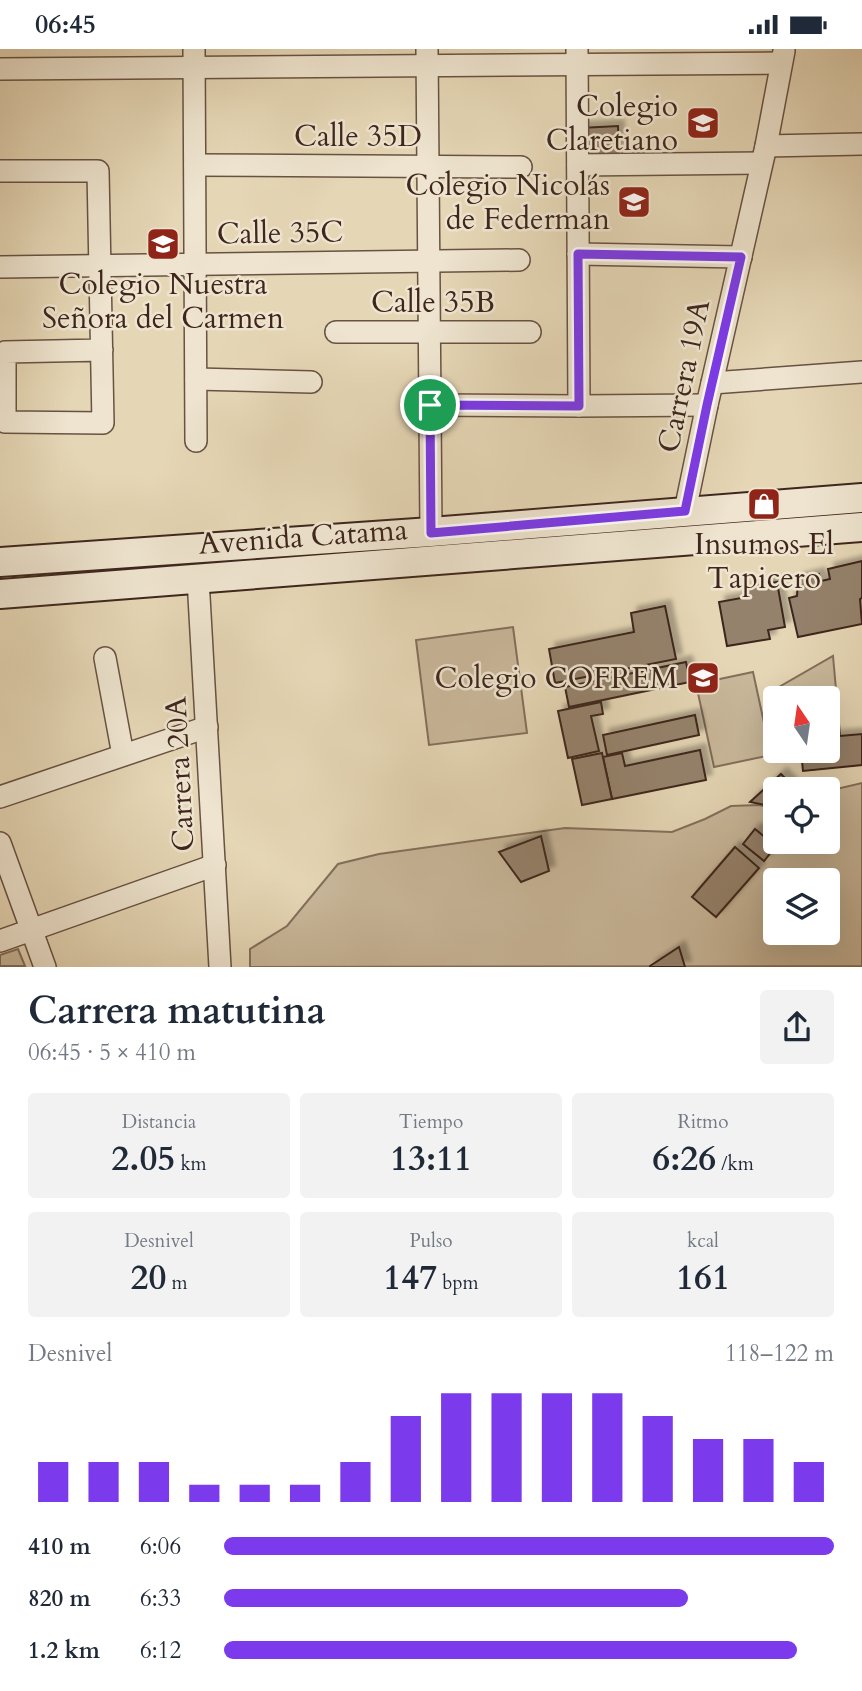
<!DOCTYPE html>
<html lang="es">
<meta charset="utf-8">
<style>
body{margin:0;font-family:Cardo,serif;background:#f2f2f3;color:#1f2937;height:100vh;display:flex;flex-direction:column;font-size:26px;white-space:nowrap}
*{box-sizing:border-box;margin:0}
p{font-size:23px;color:#747a83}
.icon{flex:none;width:38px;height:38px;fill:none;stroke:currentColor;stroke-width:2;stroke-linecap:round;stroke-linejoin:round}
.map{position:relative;height:918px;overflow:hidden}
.side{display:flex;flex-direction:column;background:#fff;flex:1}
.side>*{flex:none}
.needle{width:46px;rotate:347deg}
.buttons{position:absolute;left:763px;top:637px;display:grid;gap:14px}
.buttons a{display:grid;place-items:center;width:77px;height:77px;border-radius:7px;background:#fff;box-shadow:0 7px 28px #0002;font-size:35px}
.pin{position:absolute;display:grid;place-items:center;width:60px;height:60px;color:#fff;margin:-30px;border:4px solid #fff;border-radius:50%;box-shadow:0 2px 7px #0007}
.round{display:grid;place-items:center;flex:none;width:74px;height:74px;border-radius:7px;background:#f2f2f3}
.headline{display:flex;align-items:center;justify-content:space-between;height:119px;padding:0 28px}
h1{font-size:38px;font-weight:600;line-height:52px}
.figures{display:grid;grid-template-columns:repeat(3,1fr);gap:10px;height:119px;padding:7px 28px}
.figures div{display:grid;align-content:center;border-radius:7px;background:#f2f2f3;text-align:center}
.figures b{font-size:35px;font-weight:600}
.figures small{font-size:19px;font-weight:400}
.figures p{font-size:19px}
.chart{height:196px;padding:14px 28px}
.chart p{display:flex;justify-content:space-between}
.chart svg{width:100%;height:126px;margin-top:7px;stroke:#7c3aed;stroke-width:6}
ul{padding:0 28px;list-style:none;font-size:23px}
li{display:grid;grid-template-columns:112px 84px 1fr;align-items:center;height:52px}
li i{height:18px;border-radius:9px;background:#7c3aed}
.status{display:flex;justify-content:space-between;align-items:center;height:49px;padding:0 35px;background:#fff;direction:ltr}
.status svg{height:19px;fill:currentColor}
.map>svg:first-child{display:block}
</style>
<div class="status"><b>06:45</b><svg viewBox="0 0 49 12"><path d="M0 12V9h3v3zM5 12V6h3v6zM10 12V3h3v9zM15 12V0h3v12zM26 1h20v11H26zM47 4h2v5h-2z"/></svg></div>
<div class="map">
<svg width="862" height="918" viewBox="0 0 862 918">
<defs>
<filter id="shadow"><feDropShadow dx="6" dy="-6" stdDeviation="2" flood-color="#0004"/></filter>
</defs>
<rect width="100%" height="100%" fill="#e5d6b5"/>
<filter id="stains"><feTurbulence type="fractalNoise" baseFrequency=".00286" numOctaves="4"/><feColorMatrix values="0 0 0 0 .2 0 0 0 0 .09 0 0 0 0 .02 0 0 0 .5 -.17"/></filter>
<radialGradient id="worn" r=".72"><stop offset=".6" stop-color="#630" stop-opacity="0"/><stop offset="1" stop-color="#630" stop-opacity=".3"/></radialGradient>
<g fill="#c9b89b" stroke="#846f5c" stroke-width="2" fill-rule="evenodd">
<polygon points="513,578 527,684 429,696 416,591"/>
<polygon points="833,607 840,685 828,686 828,649 775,649 775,667 772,642"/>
<polygon points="753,623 771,706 714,718 696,635"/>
<path d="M862,734V917L250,918V900L287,877L338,815L379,805L565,779L672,783L705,770L731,757L759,756L775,760V793H828V742ZM775,831H828V884H775Z"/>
<polygon points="18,900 25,917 0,917 0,906"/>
</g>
<g fill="#95826c" stroke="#3e261d" stroke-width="2" filter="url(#shadow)">
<polygon points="618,77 619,108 580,109 580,79"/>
<polygon points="862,512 862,549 860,550 862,575 798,588 789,549 797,547 798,530 819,525 821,532 830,530 828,520"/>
<polygon points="777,533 785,578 768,581 770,590 727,597 719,553 747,548 745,539"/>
<polygon points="665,557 676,610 555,634 549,600 634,583 631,564"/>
<polygon points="686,613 690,633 569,658 565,638"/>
<polygon points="601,653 603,665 591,667 599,702 568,709 558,662"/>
<polygon points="695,666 699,686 607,706 603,686"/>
<polygon points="862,685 862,716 803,722 801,702 828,702 828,688"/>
<polygon points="700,701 706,731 612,750 603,708 622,704 625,717"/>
<polygon points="602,704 612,750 582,756 572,710"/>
<polygon points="781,725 796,740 775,740 775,758 750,753"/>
<polygon points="755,780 776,797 764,812 743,795"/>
<polygon points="541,787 549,822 521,833 499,803"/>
<polygon points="735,798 759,819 716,868 692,848"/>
<polygon points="679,898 685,918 650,918 650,917"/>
</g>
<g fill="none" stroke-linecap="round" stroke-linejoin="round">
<defs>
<g id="street">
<polyline points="194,0 196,392"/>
<polyline points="427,0 431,483"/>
<polyline points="577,0 579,357"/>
<polyline points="0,20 781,14"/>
<polyline points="766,97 862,95"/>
<polyline points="195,116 521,118"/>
<polyline points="578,116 761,114"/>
<polyline points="0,122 98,122 103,374 5,373 5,303 102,301"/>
<polyline points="578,205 741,208"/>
<polyline points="0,218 519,211"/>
<polyline points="336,283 530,283"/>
<polyline points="196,330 311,333"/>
<polyline points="712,334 862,323"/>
<polyline points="430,356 579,357 707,356"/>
<polyline points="685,462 707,356 766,97 784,2"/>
<polyline points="198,530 220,918"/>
<polyline points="105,609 123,706"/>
<polyline points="0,748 207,678"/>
<polyline points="0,794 45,918"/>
<polyline points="0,892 215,816"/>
</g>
<g id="secondary">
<polyline points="0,513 431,483 862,449"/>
<polyline points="0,545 862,478"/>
</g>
</defs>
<use href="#street" stroke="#685243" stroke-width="24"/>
<use href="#secondary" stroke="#3e261d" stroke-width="32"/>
<use href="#street" stroke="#eee4cf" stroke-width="21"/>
<use href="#secondary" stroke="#eee4cf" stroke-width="28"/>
</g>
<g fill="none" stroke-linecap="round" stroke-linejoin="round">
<defs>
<polygon id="route" points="578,205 741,208 707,356 685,462 431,484 430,356 579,357"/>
</defs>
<use href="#route" stroke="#fff" stroke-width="14"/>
<use href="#route" stroke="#7c3aed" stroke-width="9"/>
</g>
<defs>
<symbol id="school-square" viewBox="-11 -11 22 22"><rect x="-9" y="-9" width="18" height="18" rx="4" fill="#8f2418" stroke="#eee4cf"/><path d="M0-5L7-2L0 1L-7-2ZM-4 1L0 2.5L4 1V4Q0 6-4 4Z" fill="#fff"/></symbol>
<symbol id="shop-square" viewBox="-11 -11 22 22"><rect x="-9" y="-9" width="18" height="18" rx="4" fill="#8f2418" stroke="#eee4cf"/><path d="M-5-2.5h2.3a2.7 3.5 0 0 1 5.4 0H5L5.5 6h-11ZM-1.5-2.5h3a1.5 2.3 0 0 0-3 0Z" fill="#fff"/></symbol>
<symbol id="university-square" viewBox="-11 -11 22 22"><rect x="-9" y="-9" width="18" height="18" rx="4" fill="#8f2418" stroke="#eee4cf"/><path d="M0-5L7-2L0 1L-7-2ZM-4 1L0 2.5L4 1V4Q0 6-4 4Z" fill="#fff"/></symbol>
</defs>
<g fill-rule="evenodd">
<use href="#school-square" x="684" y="55" width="38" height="38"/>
<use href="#school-square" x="615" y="134" width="38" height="38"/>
<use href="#school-square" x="144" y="176" width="38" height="38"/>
<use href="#shop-square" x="745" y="436" width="38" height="38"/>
<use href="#university-square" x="684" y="610" width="38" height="38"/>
</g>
<g text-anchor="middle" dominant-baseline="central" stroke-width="5" stroke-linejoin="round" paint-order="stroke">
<g font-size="30" fill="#3e261d" stroke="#eee4cf" text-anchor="end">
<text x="678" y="57">Colegio<tspan x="678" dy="34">Claretiano</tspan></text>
<text x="610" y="136">Colegio Nicolás<tspan x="610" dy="34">de Federman</tspan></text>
<text x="163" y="235" text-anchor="middle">Colegio Nuestra<tspan x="163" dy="34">Señora del Carmen</tspan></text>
<text x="764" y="495" text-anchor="middle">Insumos El<tspan x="764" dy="34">Tapicero</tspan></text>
<text x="678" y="629">Colegio COFREM</text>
</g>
<g font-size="30" fill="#3e261d" stroke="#eee4cf">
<text x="358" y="87">Calle 35D</text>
<text transform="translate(280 184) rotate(-1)">Calle 35C</text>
<text x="433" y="253">Calle 35B</text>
<text transform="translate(684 327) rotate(-78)">Carrera 19A</text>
<text transform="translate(303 488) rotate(-4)">Avenida Catama</text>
<text transform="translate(180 725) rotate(-93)">Carrera 20A</text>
</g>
</g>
<rect width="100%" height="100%" filter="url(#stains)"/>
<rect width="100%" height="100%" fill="url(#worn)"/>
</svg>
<div class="buttons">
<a><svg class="needle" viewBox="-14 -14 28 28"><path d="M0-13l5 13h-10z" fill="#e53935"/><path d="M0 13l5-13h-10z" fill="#747a83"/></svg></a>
<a><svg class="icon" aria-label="locate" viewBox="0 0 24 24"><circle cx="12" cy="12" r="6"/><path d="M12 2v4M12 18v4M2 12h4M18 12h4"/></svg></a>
<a><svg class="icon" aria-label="layers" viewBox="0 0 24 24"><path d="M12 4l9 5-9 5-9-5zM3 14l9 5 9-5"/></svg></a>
</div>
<div class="pin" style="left:430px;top:356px;background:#1e9e55"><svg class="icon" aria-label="arrive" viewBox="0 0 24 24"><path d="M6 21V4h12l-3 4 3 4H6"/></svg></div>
</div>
<section class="side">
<div class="headline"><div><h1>Carrera matutina</h1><p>06:45 · 5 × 410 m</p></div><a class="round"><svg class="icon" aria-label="share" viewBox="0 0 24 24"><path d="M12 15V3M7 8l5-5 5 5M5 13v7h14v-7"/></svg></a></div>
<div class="figures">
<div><p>Distancia</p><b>2.05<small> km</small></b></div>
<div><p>Tiempo</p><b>13:11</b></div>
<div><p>Ritmo</p><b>6:26<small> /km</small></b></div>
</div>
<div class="figures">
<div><p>Desnivel</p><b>20<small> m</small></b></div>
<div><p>Pulso</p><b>147<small> bpm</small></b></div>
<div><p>kcal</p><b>161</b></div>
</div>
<div class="chart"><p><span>Desnivel</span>118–122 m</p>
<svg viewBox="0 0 160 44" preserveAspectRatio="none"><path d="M5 44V30M15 44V30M25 44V30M35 44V38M45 44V38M55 44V38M65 44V30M75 44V14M85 44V6M95 44V6M105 44V6M115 44V6M125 44V14M135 44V22M145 44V22M155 44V30"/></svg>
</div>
<ul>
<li><b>410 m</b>6:06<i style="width:100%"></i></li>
<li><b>820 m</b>6:33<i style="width:76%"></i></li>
<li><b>1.2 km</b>6:12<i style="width:94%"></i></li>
</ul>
</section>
